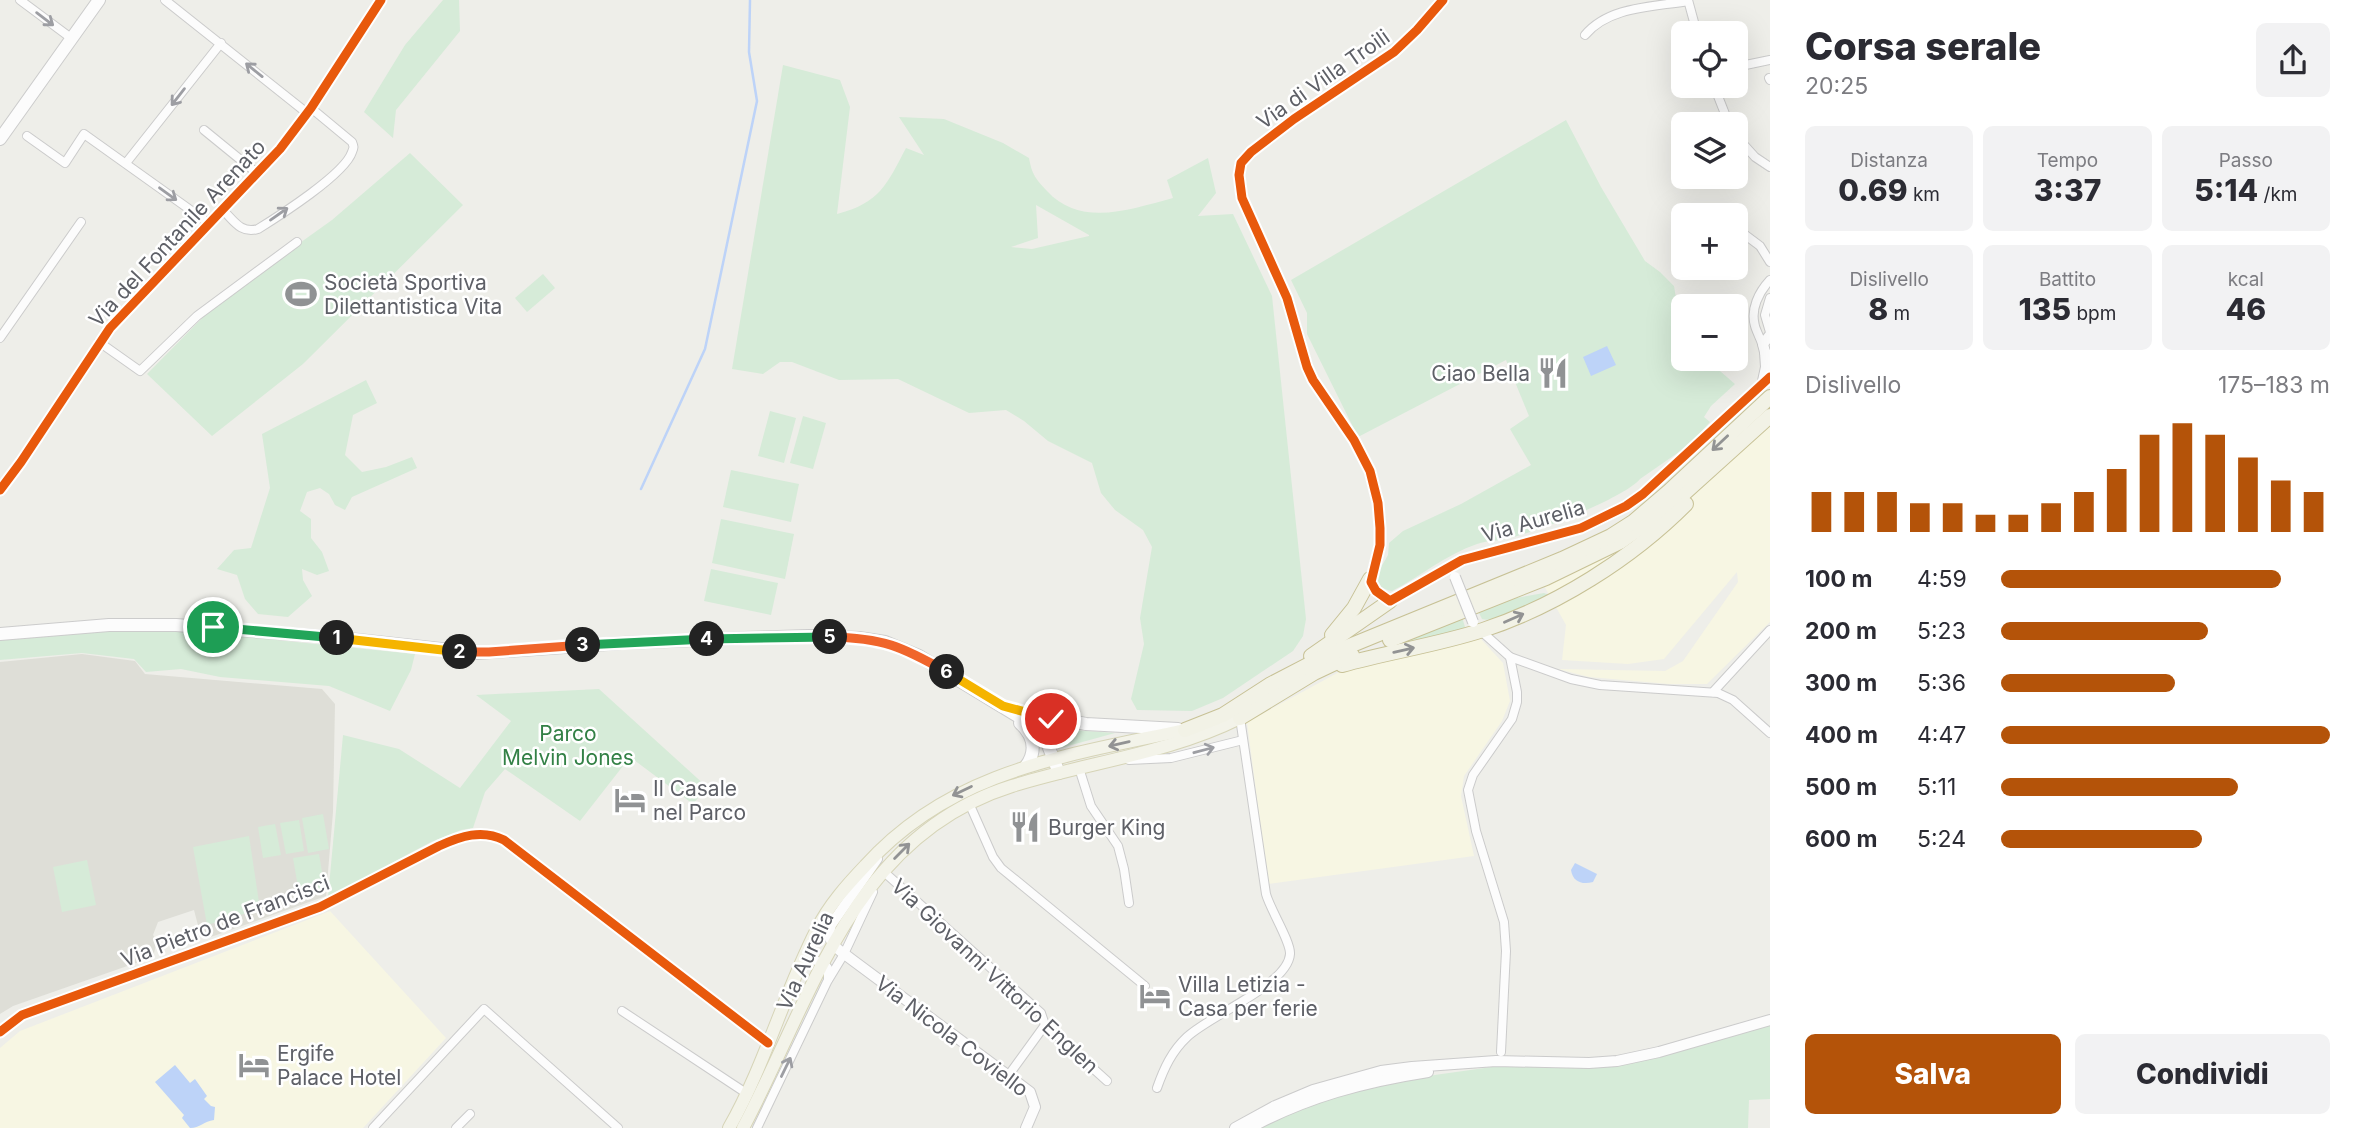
<!DOCTYPE html>
<html lang="it">
<meta charset="utf-8">
<style>
body{margin:0;font-family:Inter,sans-serif;background:#f2f2f3;color:#2b2b33;height:100vh;display:flex;flex-direction:column;font-size:26px;white-space:nowrap}
*{box-sizing:border-box;margin:0}
p{font-size:23px;color:#7c7c81}
.icon{flex:none;width:38px;height:38px;fill:none;stroke:currentColor;stroke-width:2;stroke-linecap:round;stroke-linejoin:round}
.map{position:relative;flex:1;overflow:hidden}
.side{display:flex;flex-direction:column;background:#fff;width:595px}
.side>*{flex:none}
.tools{position:absolute;left:1671px;top:21px;display:grid;gap:14px}
.tools a{display:grid;place-items:center;width:77px;height:77px;border-radius:10px;background:#fff;box-shadow:0 7px 28px #0002;font-size:35px}
.pin{position:absolute;display:grid;place-items:center;width:60px;height:60px;color:#fff;margin:-30px;border:4px solid #fff;border-radius:50%;box-shadow:0 2px 7px #0007}
.km{position:absolute;width:35px;height:35px;margin:-18px;border-radius:50%;background:#222;color:#fff;font-size:19px;line-height:35px;text-align:center}
.round{display:grid;place-items:center;flex:none;width:74px;height:74px;border-radius:10px;background:#f2f2f3}
.summary{display:flex;align-items:center;justify-content:space-between;height:119px;padding:0 35px}
h1{font-size:38px;font-weight:800;line-height:52px}
.metrics{display:grid;grid-template-columns:repeat(3,1fr);gap:10px;height:119px;padding:7px 35px}
.metrics div{display:grid;align-content:center;border-radius:10px;background:#f2f2f3;text-align:center}
.metrics b{font-size:30px;font-weight:800}
.metrics small{font-size:19px;font-weight:400}
.metrics p{font-size:19px}
.chart{height:196px;padding:14px 35px}
.chart p{display:flex;justify-content:space-between}
.chart svg{width:100%;height:126px;margin-top:7px;stroke:#b45309;stroke-width:6}
.button{display:flex;gap:14px;margin-top:auto;padding:14px 35px}
.button a{flex:1;height:80px;border-radius:10px;background:#b45309;color:#fff;font-size:28px;font-weight:800;line-height:80px;text-align:center}
.button a+a{background:#f2f2f3;color:#2b2b33}
ul{padding:0 35px;list-style:none;font-size:23px}
li{display:grid;grid-template-columns:112px 84px 1fr;align-items:center;height:52px}
li i{height:18px;border-radius:9px;background:#b45309}
main{display:flex;flex:1;min-height:0}
.map>svg:first-child{display:block}
</style>
<main>
<div class="map">
<svg width="1770" height="1128" viewBox="0 0 1770 1128">
<rect width="100%" height="100%" fill="#eeeee9"/>
<g fill="#f7f6e3">
<polygon points="1770,425 1770,622 1707,684 1669,684 1589,677 1558,669 1665,671 1683,661 1738,582 1737,572 1664,659 1628,664 1562,660 1566,625 1543,584 1608,556 1721,467"/>
<polygon points="1479,637 1503,663 1510,701 1502,721 1464,776 1461,796 1474,856 1268,884 1247,722 1341,671"/>
<polygon points="330,911 446,1038 363,1128 0,1128 0,1048 20,1031"/>
</g>
<polygon fill="#deded7" points="82,654 135,661 145,674 322,689 335,704 333,812 326,896 208,938 200,933 194,910 158,922 153,935 157,941 153,957 13,1006 0,1014 0,662"/>
<g fill="#d6ebd8" fill-rule="evenodd">
<polygon points="443,0 459,0 460,31 396,110 393,138 364,112 405,45"/>
<path d="M783,65L840,80L850,107L837,214C880,203 887,184 906,148L924,155L899,117L944,119L1003,143L1029,158C1032,175 1036,179 1047,191C1081,228 1131,209 1173,198L1167,180L1208,158L1216,193L1198,216L1233,214L1272,296L1306,619L1303,636L1293,651L1223,698L1192,711L1137,710L1131,699L1144,644L1140,618L1152,547L1143,530L1115,510L1101,493L1092,463L1048,441L1024,421L1006,410L969,413L898,379L839,380L792,362H780L763,374L732,369ZM1036,205L1089,235V236L1032,249L1011,247L1038,238Z"/>
<path d="M1566,120L1601,187L1645,261L1660,272L1674,286L1676,298L1683,312L1684,359H1706L1735,384L1711,406L1704,417L1710,422L1689,445L1640,479C1624,498 1540,530 1514,537C1502,541 1488,540 1477,544C1445,555 1421,576 1392,591C1382,589 1378,586 1376,576L1388,555L1389,543L1403,531L1461,504L1531,465L1510,429L1529,416L1506,360L1358,437L1307,334V313L1291,280Z"/>
<polygon points="410,153 463,205 303,364 212,436 147,374 220,300 332,220"/>
<polygon points="543,274 555,288 527,312 515,298"/>
<polygon points="366,380 377,403 353,415 345,455 362,472 386,467 412,457 417,468 352,497 345,510 335,505 329,494 320,488 307,492 300,511 311,519 311,538 322,552 329,571 317,575 302,569 303,580 312,596 288,617 258,614 245,599 237,575 217,569 234,550 251,548 270,488 262,434"/>
<polygon points="770,411 796,418 784,463 758,456"/>
<polygon points="803,416 826,423 813,469 790,463"/>
<polygon points="731,470 799,484 791,522 723,507"/>
<polygon points="721,519 794,534 785,579 712,563"/>
<polygon points="711,569 778,583 771,615 704,601"/>
<path d="M1544,593L1549,595C1535,603 1496,624 1482,619L1477,609L1504,600Z"/>
<polygon points="1462,617 1465,627 1461,630 1382,649"/>
<polygon points="122,631 198,632 415,654 411,670 390,711 329,686 220,677 181,669 146,672 134,659 82,653 0,660 0,637"/>
<polygon points="599,689 707,787 693,804 630,757 580,821 505,769 485,792 473,828 461,830 431,842 328,897 343,735 399,749 460,788 511,721 476,695"/>
<polygon points="1055,729 1059,729 1115,733 1057,749 1052,734"/>
<polygon points="323,814 329,849 308,853 302,818"/>
<polygon points="299,820 304,851 286,854 280,823"/>
<polygon points="275,824 281,855 263,858 258,827"/>
<polygon points="249,836 260,909 207,925 193,847"/>
<polygon points="319,854 325,889 299,893 293,858"/>
<polygon points="87,860 96,905 62,912 53,867"/>
<polygon points="1770,1025 1770,1099 1749,1100 1748,1128 1259,1128 1331,1096 1399,1080 1506,1065 1607,1065 1647,1060"/>
</g>
<g fill="#bdd3f8">
<polygon points="1607,346 1616,365 1591,376 1583,357"/>
<path d="M1575,863L1597,874L1593,882C1582,885 1573,882 1571,870Z"/>
<path d="M175,1065L190,1083L195,1079L207,1096L204,1099L211,1106L215,1107L214,1120C204,1121 200,1128 190,1128L182,1118L184,1115L155,1082Z"/>
</g>
<g fill="none" stroke-linecap="round" stroke-linejoin="round">
<polyline stroke="#bdd3f8" stroke-width="2.5" points="641,489 705,349 757,101 749,52 750,0"/>
<defs>
<g id="minor">
<polyline points="20,0 71,38"/>
<polyline points="165,0 307,113"/>
<polyline points="1688,0 1697,33"/>
<path d="M1585,35C1609,6 1654,7 1688,1"/>
<polyline points="1736,67 1770,60"/>
<polyline points="1769,78 1770,80"/>
<polyline points="1714,86 1729,124"/>
<polyline points="204,130 258,174"/>
<polyline points="27,136 65,163 84,134 210,224"/>
<polyline points="1736,136 1755,157 1770,167"/>
<polyline points="126,163 221,43"/>
<path d="M223,210C234,221 241,234 258,229C279,216 345,174 352,152C354,147 354,147 352,142L311,108"/>
<polyline points="1714,214 1716,215"/>
<polyline points="1736,228 1760,246 1770,262"/>
<polyline points="1770,298 1765,315 1770,332"/>
<polyline points="0,338 81,222"/>
<polyline points="99,342 140,371 197,316 297,242"/>
<path d="M1763,347C1761,339 1757,333 1755,326C1750,309 1759,292 1770,280"/>
<polyline points="0,490 21,462 110,328 280,149 311,108 381,0"/>
<polyline points="1481,631 1510,657 1517,692 1517,702 1512,719 1473,775 1468,790 1476,831 1504,922 1506,951 1501,1052"/>
<polyline points="1510,657 1571,679 1600,685 1718,693 1733,700 1770,733"/>
<polyline points="1713,692 1770,630"/>
<polyline points="1129,760 1171,758 1243,740"/>
<polyline points="1079,768 1091,806 1118,846 1124,869 1129,903"/>
<polyline points="969,803 993,857 1001,868 1145,986"/>
<polyline points="883,871 1041,1013 1045,1025 1107,1081"/>
<polyline points="802,966 811,960 823,962 828,968 828,979"/>
<polyline points="622,1011 746,1093"/>
<path d="M0,1032L22,1015L320,907L439,846C461,836 482,829 504,840L768,1043"/>
<polyline points="1008,1076 1045,1025"/>
<path d="M1157,1088C1164,1068 1172,1051 1187,1037C1210,1015 1288,985 1290,954C1291,942 1270,909 1266,894L1240,718"/>
<polyline points="373,1128 484,1009 618,1128"/>
<polyline points="456,1128 470,1114"/>
<polyline points="757,1128 827,982 844,954 873,892"/>
</g>
<g id="tertiary">
<polyline points="1443,0 1417,30 1394,52 1294,119 1251,152 1241,163 1239,175 1242,198 1287,298 1307,367 1313,380 1354,440 1370,471 1378,503 1380,528 1380,545 1371,582 1376,591 1390,601 1462,560 1581,528 1626,506 1643,494 1770,377"/>
<polyline points="1768,356 1765,352 1763,344 1770,335"/>
<polyline points="1763,381 1766,367 1765,352"/>
<path d="M877,859L831,925C825,943 838,949 851,959L1030,1092L1035,1107L1026,1128"/>
<polyline points="1235,1128 1275,1106 1313,1090 1381,1071 1412,1067 1496,1061 1589,1063 1617,1061 1659,1052 1770,1020"/>
<path d="M1250,1128C1307,1097 1364,1082 1428,1072"/>
</g>
<g id="secondary">
<polyline points="0,139 99,0"/>
<polyline points="0,634 109,625 176,625 340,638 477,653 622,643 744,638 809,636 859,638 885,642 919,656 1034,726 1044,735 1059,773"/>
<polyline points="1016,710 1086,724 1178,729"/>
<path d="M1020,723C1034,736 1037,751 1026,766"/>
</g>
<g id="primary">
<path d="M729,1128C765,1065 784,993 817,929C829,905 847,885 865,866C951,770 1065,756 1185,730"/>
<path d="M743,1128C813,996 852,836 1012,786C1088,762 1168,754 1240,718"/>
</g>
<g id="trunk">
<polyline points="1332,635 1354,608 1370,579"/>
<polyline points="1390,640 1546,578 1620,542 1668,508 1770,416"/>
<polyline points="1311,656 1390,601"/>
<path d="M1342,665C1388,652 1437,645 1483,630C1556,606 1631,559 1686,504"/>
<polyline points="1240,718 1314,673 1352,655"/>
<polyline points="1185,730 1223,715 1271,684 1325,656 1562,559 1611,536 1633,522 1668,492 1770,397"/>
</g>
</defs>
<use href="#minor" stroke="#cbcbcb" stroke-width="10"/>
<use href="#tertiary" stroke="#cbcbcb" stroke-width="12"/>
<use href="#secondary" stroke="#ccc" stroke-width="14"/>
<use href="#primary" stroke="#d6d4b7" stroke-width="14"/>
<use href="#trunk" stroke="#c7c195" stroke-width="16"/>
<use href="#minor" stroke="#fcfcfc" stroke-width="8"/>
<use href="#tertiary" stroke="#fcfcfc" stroke-width="10"/>
<use href="#secondary" stroke="#fcfcfc" stroke-width="12"/>
<use href="#primary" stroke="#f3f3e9" stroke-width="12"/>
<use href="#trunk" stroke="#f2f2e6" stroke-width="14"/>
<defs>
<polyline id="tertiary-bridge" points="1455,577 1473,622"/>
</defs>
<use href="#tertiary-bridge" stroke="#cbcbcb" stroke-width="12" stroke-linecap="butt"/>
<use href="#tertiary-bridge" stroke="#fcfcfc" stroke-width="10"/>
<defs>
<g id="cycleway">
<polyline points="1443,0 1417,30 1394,52 1294,119 1251,152 1241,163 1239,175 1242,198 1287,298 1307,367 1313,380 1354,440 1370,471 1378,503 1380,528 1380,545 1371,582 1376,591 1390,601 1462,560 1581,528 1626,506 1643,494 1770,377"/>
<polyline points="0,490 21,462 110,328 280,149 311,108 381,0"/>
<path d="M0,1032L22,1015L320,907L439,846C461,836 482,829 504,840L768,1043"/>
</g>
</defs>
<use href="#cycleway" stroke="#fff" stroke-width="13"/>
<use href="#cycleway" stroke="#e8590c" stroke-width="9"/>
</g>
<defs><path id="oneway-shaft" d="M-6 0H5M1.5-3L5.5 0L1.5 3" fill="none" stroke-width="1.6" stroke-linecap="round" stroke-linejoin="round" transform="scale(1.75)"/></defs>
<g stroke="#9d9ea3">
<use href="#oneway-shaft" transform="translate(45 19) rotate(37)"/>
<use href="#oneway-shaft" transform="translate(254 70) rotate(-141)"/>
<use href="#oneway-shaft" transform="translate(178 97) rotate(128)"/>
<use href="#oneway-shaft" transform="translate(168 194) rotate(36)"/>
<use href="#oneway-shaft" transform="translate(279 214) rotate(-35)"/>
<use href="#oneway-shaft" transform="translate(1204 750) rotate(-15)"/>
<use href="#oneway-shaft" transform="translate(786 1067) rotate(-64)"/>
</g>
<g stroke="#929393">
<use href="#oneway-shaft" transform="translate(1720 443) rotate(137)"/>
<use href="#oneway-shaft" transform="translate(1514 618) rotate(-24)"/>
<use href="#oneway-shaft" transform="translate(1404 650) rotate(-13)"/>
</g>
<g stroke="#929394">
<use href="#oneway-shaft" transform="translate(1119 744) rotate(167)"/>
<use href="#oneway-shaft" transform="translate(962 791) rotate(154)"/>
<use href="#oneway-shaft" transform="translate(902 851) rotate(-45)"/>
</g>
<g fill="none" stroke-linecap="round" stroke-linejoin="round">
<defs>
<polyline id="split-1" points="213,627 337,638"/>
<polyline id="split-2" points="337,638 460,652"/>
<polyline id="split-3" points="460,652 489,652 583,645"/>
<polyline id="split-4" points="583,645 707,639"/>
<polyline id="split-5" points="707,639 830,637"/>
<path id="split-6" d="M830,637C883,638 901,646 947,672"/>
<polyline id="split-7" points="947,672 1003,706 1051,719"/>
</defs>
<use href="#split-1" stroke="#fff" stroke-width="14"/>
<use href="#split-2" stroke="#fff" stroke-width="14"/>
<use href="#split-3" stroke="#fff" stroke-width="14"/>
<use href="#split-4" stroke="#fff" stroke-width="14"/>
<use href="#split-5" stroke="#fff" stroke-width="14"/>
<use href="#split-6" stroke="#fff" stroke-width="14"/>
<use href="#split-7" stroke="#fff" stroke-width="14"/>
<use href="#split-1" stroke="#22a559" stroke-width="9"/>
<use href="#split-2" stroke="#f5b400" stroke-width="9"/>
<use href="#split-3" stroke="#f0652b" stroke-width="9"/>
<use href="#split-4" stroke="#22a559" stroke-width="9"/>
<use href="#split-5" stroke="#22a559" stroke-width="9"/>
<use href="#split-6" stroke="#f0652b" stroke-width="9"/>
<use href="#split-7" stroke="#f5b400" stroke-width="9"/>
</g>
<defs>
<symbol id="stadium-bare" viewBox="-9 -9 18 18"><path d="M0-5a6.5 5 0 1 0 0 10a6.5 5 0 1 0 0-10ZM-3.5-1.8h7v3.6h-7Z" fill="#909294" stroke="#fff" stroke-width="2.5" paint-order="stroke"/></symbol>
<symbol id="restaurant-bare" viewBox="-9 -9 18 18"><path d="M-5-6h1v4h1v-4h1v4h1v-4h1v5L-1.5 .5V6h-2V.5L-5-1ZM5-6V6H3V1.5H1.5Q1.5-4 5-6Z" fill="#909294" stroke="#fff" stroke-width="2.5" paint-order="stroke"/></symbol>
<symbol id="hotel-bare" viewBox="-9 -9 18 18"><path d="M-6-4.5h1.5V1H6V5H4.5V3h-9V5H-6ZM-4 0a1.8 1.8 0 1 1 3.6 0ZM.5 0V-2.5h3Q6-2.5 6 0Z" fill="#909294" stroke="#fff" stroke-width="2.5" paint-order="stroke"/></symbol>
</defs>
<g fill-rule="evenodd">
<use href="#stadium-bare" x="279" y="272" width="44" height="44"/>
<use href="#restaurant-bare" x="1531" y="351" width="44" height="44"/>
<use href="#hotel-bare" x="608" y="778" width="44" height="44"/>
<use href="#restaurant-bare" x="1003" y="805" width="44" height="44"/>
<use href="#hotel-bare" x="1133" y="974" width="44" height="44"/>
<use href="#hotel-bare" x="232" y="1043" width="44" height="44"/>
</g>
<g text-anchor="middle" dominant-baseline="central" stroke-width="5" stroke-linejoin="round" paint-order="stroke">
<g font-size="21" fill="#5e6067" stroke="#fff">
<text transform="translate(1323 79) rotate(-35)">Via di Villa Troili</text>
<text transform="translate(177 233) rotate(-47)">Via del Fontanile Arenato</text>
<text transform="translate(1533 521) rotate(-16)">Via Aurelia</text>
<text transform="translate(225 921) rotate(-21)">Via Pietro de Francisci</text>
<text transform="translate(805 961) rotate(-65)">Via Aurelia</text>
<text transform="translate(995 976) rotate(43)">Via Giovanni Vittorio Englen</text>
<text transform="translate(952 1036) rotate(37)">Via Nicola Coviello</text>
</g>
<g font-size="21" fill="#5e6067" stroke="#fff" text-anchor="start">
<text x="324" y="282">Società Sportiva<tspan x="324" dy="24">Dilettantistica Vita</tspan></text>
<text x="1530" y="373" text-anchor="end">Ciao Bella</text>
<text x="653" y="788">Il Casale<tspan x="653" dy="24">nel Parco</tspan></text>
<text x="1048" y="827">Burger King</text>
<text x="1178" y="984">Villa Letizia -<tspan x="1178" dy="24">Casa per ferie</tspan></text>
<text x="277" y="1053">Ergife<tspan x="277" dy="24">Palace Hotel</tspan></text>
</g>
<g font-size="21" fill="#338146" stroke="#fff">
<text x="568" y="733">Parco<tspan x="568" dy="24">Melvin Jones</tspan></text>
</g>
</g>
</svg>
<div class="tools">
<a><svg class="icon" aria-label="locate" viewBox="0 0 24 24"><circle cx="12" cy="12" r="6"/><path d="M12 2v4M12 18v4M2 12h4M18 12h4"/></svg></a>
<a><svg class="icon" aria-label="layers" viewBox="0 0 24 24"><path d="M12 4l9 5-9 5-9-5zM3 14l9 5 9-5"/></svg></a>
<a>+</a>
<a>−</a>
</div>
<div class="pin" style="left:213px;top:627px;background:#1e9e55"><svg class="icon" aria-label="arrive" viewBox="0 0 24 24"><path d="M6 21V4h12l-3 4 3 4H6"/></svg></div>
<div class="pin" style="left:1051px;top:719px;background:#d93025"><svg class="icon" aria-label="check" viewBox="0 0 24 24"><path d="M5 12l5 5 9-10"/></svg></div>
<b class="km" style="left:337px;top:638px">1</b>
<b class="km" style="left:460px;top:652px">2</b>
<b class="km" style="left:583px;top:645px">3</b>
<b class="km" style="left:707px;top:639px">4</b>
<b class="km" style="left:830px;top:637px">5</b>
<b class="km" style="left:947px;top:672px">6</b>
</div>
<section class="side">
<div class="summary"><div><h1>Corsa serale</h1><p>20:25</p></div><a class="round"><svg class="icon" aria-label="share" viewBox="0 0 24 24"><path d="M12 15V3M7 8l5-5 5 5M5 13v7h14v-7"/></svg></a></div>
<div class="metrics">
<div><p>Distanza</p><b>0.69<small> km</small></b></div>
<div><p>Tempo</p><b>3:37</b></div>
<div><p>Passo</p><b>5:14<small> /km</small></b></div>
</div>
<div class="metrics">
<div><p>Dislivello</p><b>8<small> m</small></b></div>
<div><p>Battito</p><b>135<small> bpm</small></b></div>
<div><p>kcal</p><b>46</b></div>
</div>
<div class="chart"><p><span>Dislivello</span>175–183 m</p>
<svg viewBox="0 0 160 44" preserveAspectRatio="none"><path d="M5 44V30M15 44V30M25 44V30M35 44V34M45 44V34M55 44V38M65 44V38M75 44V34M85 44V30M95 44V22M105 44V10M115 44V6M125 44V10M135 44V18M145 44V26M155 44V30"/></svg>
</div>
<ul>
<li><b>100 m</b>4:59<i style="width:85%"></i></li>
<li><b>200 m</b>5:23<i style="width:63%"></i></li>
<li><b>300 m</b>5:36<i style="width:53%"></i></li>
<li><b>400 m</b>4:47<i style="width:100%"></i></li>
<li><b>500 m</b>5:11<i style="width:72%"></i></li>
<li><b>600 m</b>5:24<i style="width:61%"></i></li>
</ul>
<div class="button"><a>Salva</a><a>Condividi</a></div>
</section>
</main>
